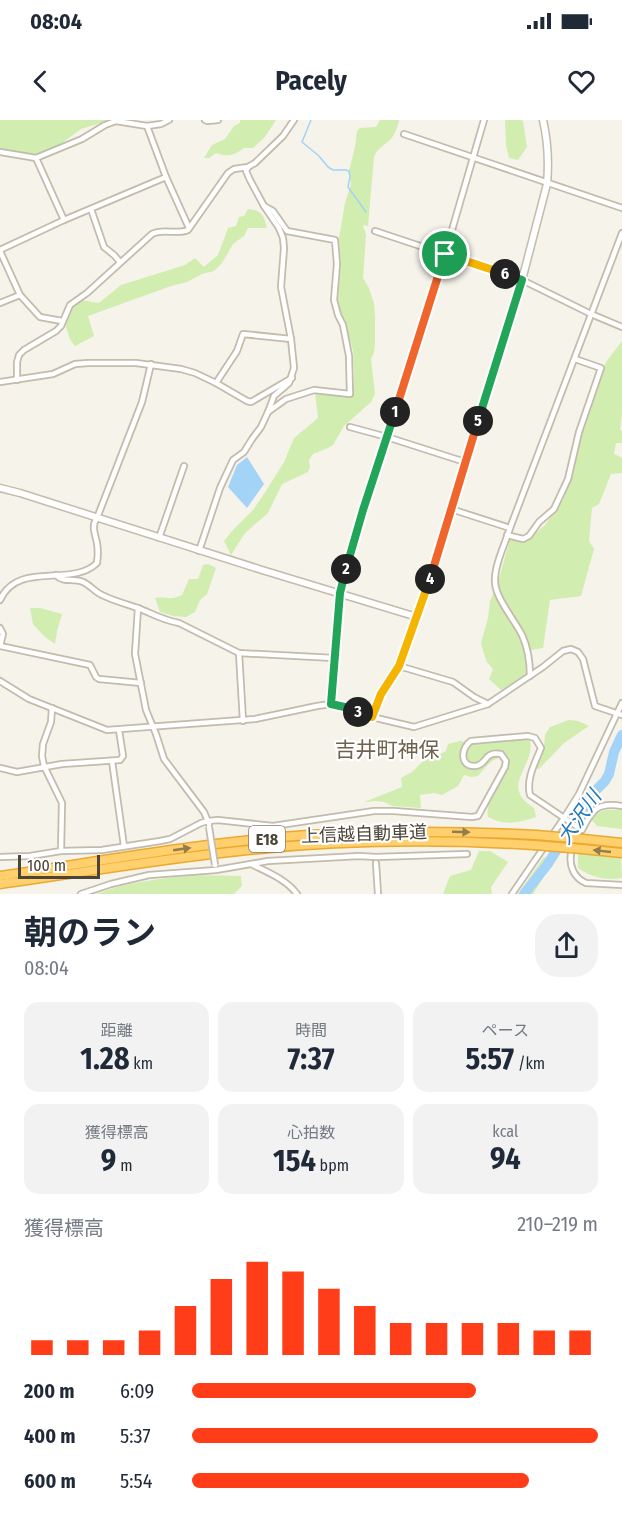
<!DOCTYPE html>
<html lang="ja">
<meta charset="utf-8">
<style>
body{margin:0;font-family:"Fira Sans Condensed","Noto Sans JP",sans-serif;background:#f2f2f3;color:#1f2937;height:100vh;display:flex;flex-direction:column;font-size:22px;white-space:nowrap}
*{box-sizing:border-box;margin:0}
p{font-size:20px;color:#747a83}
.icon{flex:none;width:33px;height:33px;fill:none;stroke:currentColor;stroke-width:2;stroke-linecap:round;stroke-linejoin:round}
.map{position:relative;height:774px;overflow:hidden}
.side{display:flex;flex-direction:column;background:#fff;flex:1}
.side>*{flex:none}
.scale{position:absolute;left:18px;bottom:15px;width:82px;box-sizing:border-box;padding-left:6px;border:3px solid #4b4437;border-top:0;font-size:16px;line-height:21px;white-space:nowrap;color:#4b4437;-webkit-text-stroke:4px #fff;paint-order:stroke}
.pin{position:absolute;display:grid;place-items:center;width:51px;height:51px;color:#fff;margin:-26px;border:3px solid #fff;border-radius:50%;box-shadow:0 2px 6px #0007}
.km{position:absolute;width:30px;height:30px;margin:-15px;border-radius:50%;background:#222;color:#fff;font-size:16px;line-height:30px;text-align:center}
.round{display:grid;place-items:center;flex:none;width:63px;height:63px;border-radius:24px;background:#f2f2f3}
.summary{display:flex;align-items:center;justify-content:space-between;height:102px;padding:0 24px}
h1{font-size:33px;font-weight:700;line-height:45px}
.metrics{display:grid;grid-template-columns:repeat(3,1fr);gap:9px;height:102px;padding:6px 24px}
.metrics div{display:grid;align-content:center;border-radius:15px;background:#f2f2f3;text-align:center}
.metrics b{font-size:30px;font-weight:700}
.metrics small{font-size:16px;font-weight:400}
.metrics p{font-size:16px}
.chart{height:168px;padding:12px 24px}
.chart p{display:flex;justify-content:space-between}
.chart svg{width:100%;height:108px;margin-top:6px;stroke:#ff3e19;stroke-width:6}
ul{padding:0 24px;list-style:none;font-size:20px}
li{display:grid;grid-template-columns:96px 72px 1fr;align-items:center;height:45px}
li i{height:15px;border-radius:8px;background:#ff3e19}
.status{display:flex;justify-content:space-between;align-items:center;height:42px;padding:0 30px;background:#fff;direction:ltr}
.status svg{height:16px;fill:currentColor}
header{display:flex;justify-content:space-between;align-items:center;height:78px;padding:0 24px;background:#fff;font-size:27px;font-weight:700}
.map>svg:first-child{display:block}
</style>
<div class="status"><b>08:04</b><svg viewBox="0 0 49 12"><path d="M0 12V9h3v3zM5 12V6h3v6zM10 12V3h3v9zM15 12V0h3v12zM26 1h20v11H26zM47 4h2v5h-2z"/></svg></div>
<header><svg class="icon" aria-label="back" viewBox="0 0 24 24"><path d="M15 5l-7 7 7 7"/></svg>Pacely<svg class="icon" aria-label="heart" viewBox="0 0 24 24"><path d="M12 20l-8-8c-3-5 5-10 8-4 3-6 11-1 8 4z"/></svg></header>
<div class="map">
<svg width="622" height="774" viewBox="0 0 622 774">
<rect width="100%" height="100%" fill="#f6f3ea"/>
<g fill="#d1edb0">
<polygon points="0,0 111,0 81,9 50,32 38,35 18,33 0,28"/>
<path d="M240,0H276L265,17L253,28H244C233,36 228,37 216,33L209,38H204L212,25L225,19L234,6L240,3Z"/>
<path d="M380,0H399C398,6 395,14 391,19C385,25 377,28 374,37L368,106L363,105L366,115L363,158L369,168L374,184L375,197V225L374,233L371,239L375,274L371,282L344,306L333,325L328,328L313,334L309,340L310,347L308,352L282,364L268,393L245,413L231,435L224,421L233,410L253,390L266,371L284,342L294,318L318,298L315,272L353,275L354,250L353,230L339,187L338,180L341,143L339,118L345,83L351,64L349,51L355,27L357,11L360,8L376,7Z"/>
<polygon points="505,0 521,0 523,1 527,27 518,40 509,38 506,25"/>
<path d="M248,89C263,91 263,95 267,108H248L244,116L233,124L222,143L214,151L202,154L187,162L171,166L88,196L94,216L75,226L70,219L65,204L71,188L80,180L99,183L121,165L185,145L195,138L204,147L218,135L228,108L236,106L239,97L244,96Z"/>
<polygon points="622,221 622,294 620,310 622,311 622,323 616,323 614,334 622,338 622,353 611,354 599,384 592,388 589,421 594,429 581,476 550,480 543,528 526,531 528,554 501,570 489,559 493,549 487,542 483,531 481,523 488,498 490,481 498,462 510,419 526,421 545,405 563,380 573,354 581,314 606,242"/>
<path d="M208,444L216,448L207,474L200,480L195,492L186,497L173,496L160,492L155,478C167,476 170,481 182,475L189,459H198L203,445Z"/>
<polygon points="30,488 40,488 62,494 57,511 55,524 44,516 33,504"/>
<polygon points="569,600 578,601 589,606 564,623 539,649 536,648 544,626 545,615 550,607"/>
<path d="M526,618L530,621C536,646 498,666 534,688L536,697C519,703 504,706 488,697C484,675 512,655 509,637C492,636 489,644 478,656L471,657L464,655L458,666L442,675L434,673L420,675L421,688L392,686L384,682L376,681L364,682L402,667L401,658L412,652L426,638L435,637L446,631L448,624L460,621L473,624Z"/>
<polygon points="605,690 622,690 622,709 597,706 589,697"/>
<polygon points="479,731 490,731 508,742 491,767 492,774 443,774 450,756 471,750"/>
<path d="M585,733L621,737L622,758C606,761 591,757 578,748V734Z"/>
<polygon points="544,737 553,742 533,774 518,774"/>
<path d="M192,755L241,756L242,766L234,774H96C127,762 160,759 192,755Z"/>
</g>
<polygon fill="#a3d3f7" points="247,337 264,364 247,388 228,367 237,345"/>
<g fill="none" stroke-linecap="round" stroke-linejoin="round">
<polyline stroke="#a3d3f7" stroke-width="1.5" points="311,0 302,22 319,36 328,47 333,50 346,50 349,51 350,57 348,67 366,92"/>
<polyline stroke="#a3d3f7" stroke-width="10" points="524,774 547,745 593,673 605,661 609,654 614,632 622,615"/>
<defs>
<g id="minor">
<polyline points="205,0 207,1 218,0"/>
<polyline points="147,6 166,57 189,108"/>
<polyline points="404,14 622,88"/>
<polyline points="0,32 36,38 82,19 105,5 116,1 147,6 161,4 169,0"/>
<polyline points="36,38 64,100"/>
<polyline points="91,89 104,127 114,135 120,142"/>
<polyline points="375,111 522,160 591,194 622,207"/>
<polyline points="0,130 64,100 166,57"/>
<polyline points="0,131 20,175 40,197 62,201"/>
<polyline points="0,183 20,175"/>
<path d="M17,260V242L19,235L24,230L56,211L61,206L70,185L87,173L152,114C163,108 177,115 188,110L228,53L234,49L248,47"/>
<polyline points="0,262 53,254 75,244 88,243 136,243 181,249 195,253 216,263 247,281 251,282 292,258"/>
<polyline points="216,263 237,231 243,214 291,219"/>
<polyline points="268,292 274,276 289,263 294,248 291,219 281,167 284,128 283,118 279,108 264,86 250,60 246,51 248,47 255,43 283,16 294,0"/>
<polyline points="350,307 387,317 465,342"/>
<polyline points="451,389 510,408"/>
<polyline points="507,415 523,419 529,416 539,402 554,389 568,359 579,312 601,248 575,239"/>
<polyline points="159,418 184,346"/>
<polyline points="199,431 220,368 233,340 244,332 252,319 261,307 268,292 286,279 314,270 350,274 349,236 343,205 338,195 334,180 337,144 335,120 287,111 273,91 264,86"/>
<path d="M56,455C63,463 73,458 83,462C90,465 95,472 102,475C114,481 126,484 138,488C153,494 162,500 179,503L239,533L334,538"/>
<path d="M0,480C18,440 72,468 97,443C98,436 98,429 97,423C95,413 91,406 97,398L142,282L151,244"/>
<polyline points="138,488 135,534 146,590 156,614 164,639 204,692 209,704"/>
<polyline points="0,508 3,514 0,526"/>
<polyline points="0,526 90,545 96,557 99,559 141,563"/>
<polyline points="239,533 243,601"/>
<polyline points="399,546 453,562 474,577 488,584"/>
<path d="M530,556C530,541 528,528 522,515C515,501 495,477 495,462C494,446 505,424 510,408L622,113"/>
<polyline points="0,561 29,579 107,610 255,599 317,586 331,584 349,588 372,597 414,607 488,584 543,547 563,531 571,529 578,532 583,539 595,586 622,595"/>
<polyline points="331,584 340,473 363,390 445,134 484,0"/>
<polyline points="52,588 51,602 43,624 42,636 44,646 62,683 61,731"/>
<polyline points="112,641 124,726"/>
<polyline points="0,648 17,652 62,644 120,640 123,636 119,610"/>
<path d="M571,734C569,746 574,758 586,763L622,765"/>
<path d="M0,737L30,736L61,731L102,730L160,721L170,719L201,703L208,701L218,700L273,706L374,691H394L472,697L478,696L505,647L506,641L501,634C483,631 488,645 475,646C459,647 461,627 471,621L528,616L535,618L541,628C535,643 526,659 530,675L582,710C592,690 597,682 622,686"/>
<polyline points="376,743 378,774"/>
<path d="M251,744C267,752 286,759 297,774"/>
<polyline points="81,774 111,764 149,755 216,750 268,741 359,736 376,737 467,734"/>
<polyline points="512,774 564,698 579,674 622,583"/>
</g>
<g id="tertiary">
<polyline points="0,368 20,373 262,450 417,497"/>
<path d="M372,597L381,574L399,546L432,453L522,160L547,64C549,42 548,22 543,0"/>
</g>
<g id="motorway">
<polyline points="583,719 622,723"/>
<polyline points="582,729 622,733"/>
<path d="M0,756C102,741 205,722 308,715C384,711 460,711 536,715"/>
<path d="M0,764C80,753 159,739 239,731C337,720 436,719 534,725"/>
</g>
</defs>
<use href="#minor" stroke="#c3bbac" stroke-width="8"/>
<use href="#tertiary" stroke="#c3bbac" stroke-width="9"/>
<use href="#motorway" stroke="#eba92f" stroke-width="11"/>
<use href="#minor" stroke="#fff" stroke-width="4.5"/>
<use href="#tertiary" stroke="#fff" stroke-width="6"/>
<use href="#motorway" stroke="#ffd06d" stroke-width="8"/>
<defs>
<polyline id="minor-bridge" points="209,707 215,745"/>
<g id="motorway-bridge">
<polyline points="536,715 583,719"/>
<polyline points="534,725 582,729"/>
</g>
</defs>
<use href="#minor-bridge" stroke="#c3bbac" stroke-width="8" stroke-linecap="butt"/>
<use href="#motorway-bridge" stroke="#eba92f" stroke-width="11" stroke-linecap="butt"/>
<use href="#minor-bridge" stroke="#fff" stroke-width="4.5"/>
<use href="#motorway-bridge" stroke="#ffd06d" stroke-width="8"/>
</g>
<defs><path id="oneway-solid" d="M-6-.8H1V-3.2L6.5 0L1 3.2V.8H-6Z" transform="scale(1.5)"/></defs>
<g fill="#937c4d">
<use href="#oneway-solid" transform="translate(461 712) rotate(2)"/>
<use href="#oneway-solid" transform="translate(182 729) rotate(-8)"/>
<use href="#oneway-solid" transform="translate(602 731) rotate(-174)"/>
</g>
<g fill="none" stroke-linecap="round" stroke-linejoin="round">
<defs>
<polyline id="split-1" points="395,292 445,134"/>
<polyline id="split-2" points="346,449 363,390 395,292"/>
<polyline id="split-3" points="346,449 340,473 331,584 349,588 358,592"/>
<polyline id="split-4" points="358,592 372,597 381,574 399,546 430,459"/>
<polyline id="split-5" points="430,459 478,301"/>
<polyline id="split-6" points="478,301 522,160 505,154"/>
<polyline id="split-7" points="445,134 505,154"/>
</defs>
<use href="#split-1" stroke="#fff" stroke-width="12"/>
<use href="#split-2" stroke="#fff" stroke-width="12"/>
<use href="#split-3" stroke="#fff" stroke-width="12"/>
<use href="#split-4" stroke="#fff" stroke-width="12"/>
<use href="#split-5" stroke="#fff" stroke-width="12"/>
<use href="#split-6" stroke="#fff" stroke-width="12"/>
<use href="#split-7" stroke="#fff" stroke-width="12"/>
<use href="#split-1" stroke="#f0652b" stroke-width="8"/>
<use href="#split-2" stroke="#22a559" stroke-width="8"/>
<use href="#split-3" stroke="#22a559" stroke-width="8"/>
<use href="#split-4" stroke="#f5b400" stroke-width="8"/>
<use href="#split-5" stroke="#f0652b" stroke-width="8"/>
<use href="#split-6" stroke="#22a559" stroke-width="8"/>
<use href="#split-7" stroke="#f5b400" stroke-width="8"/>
</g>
<g text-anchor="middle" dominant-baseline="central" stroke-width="4.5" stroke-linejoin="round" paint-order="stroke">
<rect fill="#fff" stroke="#817c73" stroke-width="1.5" x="249" y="706" width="36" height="26" rx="4.5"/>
<g font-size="16" font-weight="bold" fill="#4b4437">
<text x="267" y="719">E18</text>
</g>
<g font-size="18" fill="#4b4437" stroke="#fff">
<text transform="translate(364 714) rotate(-2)">上信越自動車道</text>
</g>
<g font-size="20" font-style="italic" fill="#2479ba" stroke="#fff">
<text transform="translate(579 697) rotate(-55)">大沢川</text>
</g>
<g font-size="21" fill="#6f624d" stroke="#fff">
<text x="387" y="630">吉井町神保</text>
</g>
</g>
</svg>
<div class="scale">100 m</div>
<div class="pin" style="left:445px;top:134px;background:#1e9e55"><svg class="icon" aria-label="arrive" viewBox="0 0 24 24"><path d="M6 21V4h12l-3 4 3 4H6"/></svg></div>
<b class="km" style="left:395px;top:292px">1</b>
<b class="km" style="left:346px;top:449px">2</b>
<b class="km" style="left:358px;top:592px">3</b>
<b class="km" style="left:430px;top:459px">4</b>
<b class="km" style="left:478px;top:301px">5</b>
<b class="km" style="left:505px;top:154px">6</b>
</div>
<section class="side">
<div class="summary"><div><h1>朝のラン</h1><p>08:04</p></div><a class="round"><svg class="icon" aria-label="share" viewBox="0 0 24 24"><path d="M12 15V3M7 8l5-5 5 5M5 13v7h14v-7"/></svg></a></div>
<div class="metrics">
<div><p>距離</p><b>1.28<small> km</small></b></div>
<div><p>時間</p><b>7:37</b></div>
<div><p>ペース</p><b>5:57<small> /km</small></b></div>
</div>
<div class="metrics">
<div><p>獲得標高</p><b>9<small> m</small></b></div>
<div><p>心拍数</p><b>154<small> bpm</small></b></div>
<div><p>kcal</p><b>94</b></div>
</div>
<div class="chart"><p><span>獲得標高</span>210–219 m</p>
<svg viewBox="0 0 160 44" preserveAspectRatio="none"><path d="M5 44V38M15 44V38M25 44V38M35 44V34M45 44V24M55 44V13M65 44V6M75 44V10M85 44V17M95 44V24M105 44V31M115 44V31M125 44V31M135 44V31M145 44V34M155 44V34"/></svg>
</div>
<ul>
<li><b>200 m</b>6:09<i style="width:70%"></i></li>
<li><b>400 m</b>5:37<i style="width:100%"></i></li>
<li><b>600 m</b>5:54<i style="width:83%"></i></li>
</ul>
</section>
